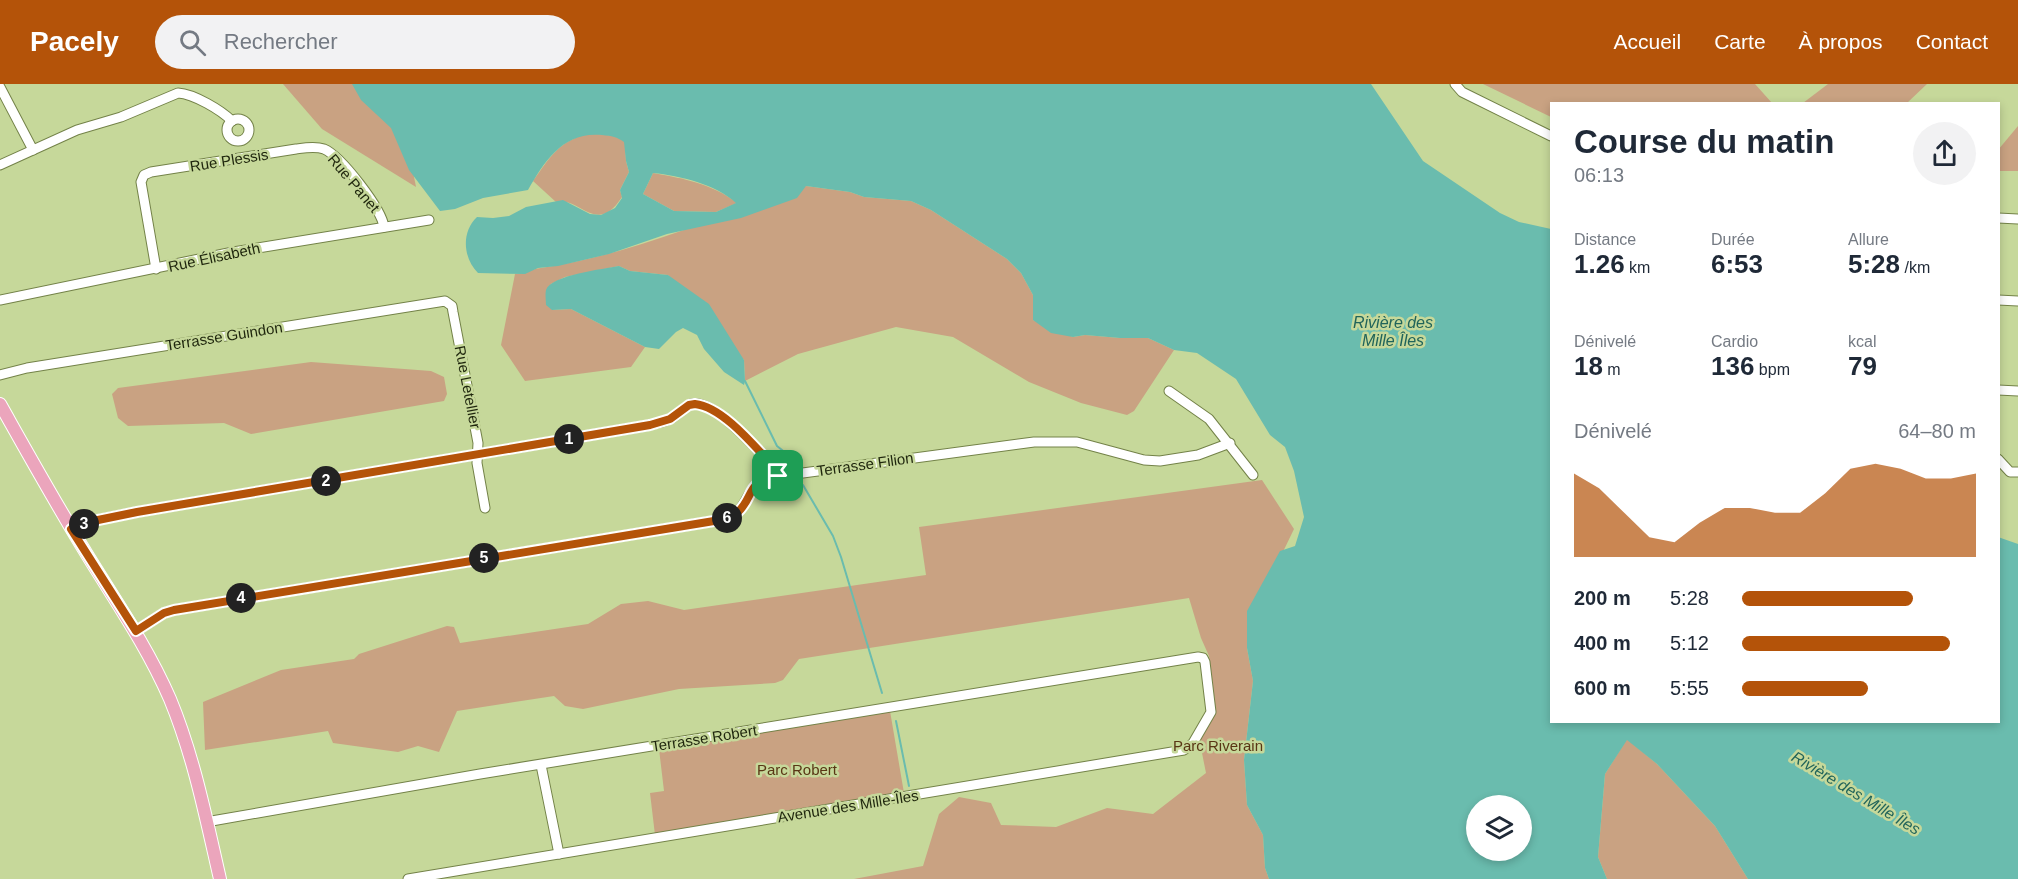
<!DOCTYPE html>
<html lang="fr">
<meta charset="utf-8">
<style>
body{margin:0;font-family:Arial,sans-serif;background:#f2f2f3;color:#1f2937;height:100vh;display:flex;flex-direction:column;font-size:22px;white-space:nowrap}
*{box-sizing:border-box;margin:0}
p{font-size:20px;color:#747a83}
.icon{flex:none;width:33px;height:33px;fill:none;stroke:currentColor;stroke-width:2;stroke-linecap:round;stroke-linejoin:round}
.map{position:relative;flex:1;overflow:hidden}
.side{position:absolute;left:1550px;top:18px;width:450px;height:621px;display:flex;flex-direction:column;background:#fff;border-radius:0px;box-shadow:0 3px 9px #0003}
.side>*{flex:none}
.tools{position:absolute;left:1466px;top:711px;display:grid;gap:12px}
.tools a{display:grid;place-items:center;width:66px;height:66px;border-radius:50%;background:#fff;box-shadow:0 3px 9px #0003;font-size:30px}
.pin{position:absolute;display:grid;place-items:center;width:51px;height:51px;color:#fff;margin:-26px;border-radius:12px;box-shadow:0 3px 9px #0006}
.km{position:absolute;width:30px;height:30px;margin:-15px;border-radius:50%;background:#222;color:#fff;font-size:16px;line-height:30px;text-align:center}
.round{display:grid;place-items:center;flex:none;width:63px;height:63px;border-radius:32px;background:#f2f2f3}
.head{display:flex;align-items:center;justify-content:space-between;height:102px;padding:0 24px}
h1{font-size:33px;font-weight:800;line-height:45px}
.stats{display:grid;grid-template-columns:repeat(3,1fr);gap:9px;height:102px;padding:6px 24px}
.stats div{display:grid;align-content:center}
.stats b{font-size:26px;font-weight:800}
.stats small{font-size:16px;font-weight:400}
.stats p{font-size:16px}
.chart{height:168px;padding:12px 24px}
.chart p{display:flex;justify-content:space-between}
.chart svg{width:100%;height:108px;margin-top:6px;fill:#b45309;opacity:.7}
ul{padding:0 24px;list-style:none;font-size:20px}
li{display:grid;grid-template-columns:96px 72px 1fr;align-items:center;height:45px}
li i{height:15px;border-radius:8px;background:#b45309}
header{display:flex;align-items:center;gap:36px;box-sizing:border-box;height:84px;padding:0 30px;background:#b45309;color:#fff}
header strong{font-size:28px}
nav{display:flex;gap:33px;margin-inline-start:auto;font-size:21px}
.search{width:420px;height:54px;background:#f2f2f3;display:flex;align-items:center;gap:15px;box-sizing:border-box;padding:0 21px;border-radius:33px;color:#747a83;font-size:22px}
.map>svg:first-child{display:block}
</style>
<header>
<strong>Pacely</strong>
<div class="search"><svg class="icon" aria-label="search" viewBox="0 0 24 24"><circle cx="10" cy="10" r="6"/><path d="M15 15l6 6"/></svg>Rechercher</div>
<nav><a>Accueil</a><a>Carte</a><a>À propos</a><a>Contact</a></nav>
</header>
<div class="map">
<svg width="2018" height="795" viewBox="0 0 2018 795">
<rect width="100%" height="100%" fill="#c6d89a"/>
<g fill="#c9a282">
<polygon points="283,0 380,0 405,46 416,103 322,45"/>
<polygon points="1483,0 1755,0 1772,19 1551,20 1551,33"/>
<polygon points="1828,0 1927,0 1907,19 1803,19"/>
<polygon points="2018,42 2018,87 1998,87 1998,66"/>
<path d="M589,49L616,52L625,58L626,77L629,88L620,106L622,113C596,153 581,112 556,118L533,97C551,72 558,58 589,49Z"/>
<path d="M653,89C682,94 713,100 737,119L716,128L674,127L643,110Z"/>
<path d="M806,102L850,108L864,113L911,117L931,126L1007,175L1021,189L1033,211V236L1073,253L1085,251L1120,254H1148L1174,266L1134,327L1127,331L1081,319L1029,298L953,253L896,243L798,270L745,297L744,276L668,191L630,187L619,182L565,193L551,200L546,207L552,226L571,225L645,263L631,283L525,297L501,261L515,190C525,190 532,185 541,184C630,171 721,131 806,102Z"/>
<polygon points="311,278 431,287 444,293 447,310 444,317 251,350 224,339 128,342 118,334 112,310 118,304"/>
<polygon points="1262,396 1294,445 1266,503 1247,564 1253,597 1244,676 1247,721 1263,751 1265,784 1269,795 854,795 923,782 939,730 959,713 991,719 1001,741 1056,743 1107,724 1153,730 1206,689 1202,669 1196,661 1215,628 1215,619 1209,572 1201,554 1189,514 799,575 783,596 775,599 679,605 583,625 565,622 554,612 457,627 439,668 418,662 398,668 333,659 328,647 205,666 203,618 281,586 354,575 359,570 447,542 454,543 460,559 588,540 621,520 648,517 684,526 926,491 919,443"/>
<polygon points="890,627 904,709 655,751 650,709 664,707 659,665"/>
<polygon points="1627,655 1657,680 1715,742 1748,795 1607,795 1598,773 1605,690"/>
</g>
<g fill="#6abcae" fill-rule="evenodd">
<path d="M352,0H1371L1423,77L1500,129L1519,138L1551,145V638H1998V453L2018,460V795H1748L1715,742L1657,680L1627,656L1605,690L1598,773L1607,795H1269L1265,784L1263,751L1247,721L1244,676L1253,597L1247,564V527L1280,467L1295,462L1304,433L1294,387L1285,363L1270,351L1236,295L1197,269L1174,266L1148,254H1120L1085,251L1073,253L1051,249L1033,236V211L1021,189L1007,175L931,126L911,117L864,113L850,108L806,102L797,114L741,134L667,150L609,170L558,182L538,184L525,190L478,189C463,174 461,148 477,133L493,134L509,132L526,123L563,116L590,130L601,131L615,124L622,114L620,106L629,88L626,77L624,58C617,53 612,52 602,51C564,47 545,76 528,106L483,114L455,125L440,127L409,86L391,44L361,16ZM653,89C680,92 716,100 736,119L716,128L674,127L643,110ZM1476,722H1521V766H1476Z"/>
<path d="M619,182L630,187L668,191L709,220L744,276L745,297L744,301L724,288L704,265L697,251L683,244L676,248L659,265L645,263L571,225L552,226L546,221C546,217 545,210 546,206C551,191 604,185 619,182Z"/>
</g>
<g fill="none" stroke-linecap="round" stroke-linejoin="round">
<g stroke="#6abcae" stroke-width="2">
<polyline points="745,297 777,362 802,382"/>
<polyline points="803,401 833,452 841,473 882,609"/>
<polyline points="896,637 909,702"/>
</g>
<defs>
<g id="minor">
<polyline points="1455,0 1462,8 1551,52"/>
<polyline points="0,3 33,66"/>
<circle cx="238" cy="46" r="11"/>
<path d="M0,81L77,46L121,33L178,9C194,10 221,26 232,37"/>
<polyline points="1998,134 2018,135"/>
<path d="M156,185L141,98L144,91L151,88L296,65C304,64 315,62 324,65C341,72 382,125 384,143"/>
<polyline points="0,216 233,168 429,136"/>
<polyline points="1998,216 2018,217"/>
<polyline points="0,291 27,284 445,217 452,222 453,228 478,359 477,379 485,424"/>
<polyline points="1998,306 2018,307"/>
<polyline points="1169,307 1209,335 1253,391"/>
<polyline points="1998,375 2010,388 2018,388"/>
<path d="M71,445L97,436L137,428L650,341C657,339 665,338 672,334C678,330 684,323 691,320C713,313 760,369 774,383L779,392"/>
<path d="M136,547L164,529L174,526L726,435C752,425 742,400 773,393L1034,358H1077L1144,376L1160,377L1198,371L1230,359"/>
<polyline points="541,681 559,770"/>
<polyline points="206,738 480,690 1198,573 1203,574 1205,578 1211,628 1193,659 1184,666 408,795"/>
</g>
<path id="major" d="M0,320C31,375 62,431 96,485C123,528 150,569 170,615C194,673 206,734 220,795"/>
</defs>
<use href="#minor" stroke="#738248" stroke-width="11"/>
<use href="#major" stroke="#fff" stroke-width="14"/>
<use href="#minor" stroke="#fff" stroke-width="9"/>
<use href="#major" stroke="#eba5bc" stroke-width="12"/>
</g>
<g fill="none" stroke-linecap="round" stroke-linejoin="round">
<defs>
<path id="route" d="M695,320C723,323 755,363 774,383L778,392C745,397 755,413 737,429C730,434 722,436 714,437L174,526L164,529L136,547L71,445L98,436L137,428L650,341L670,335L689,321Z"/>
</defs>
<use href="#route" stroke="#fff" stroke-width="12"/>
<use href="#route" stroke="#b45309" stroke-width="8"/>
</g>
<g text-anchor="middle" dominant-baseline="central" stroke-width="5" stroke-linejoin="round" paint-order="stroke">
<g font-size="15" fill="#1f260d" stroke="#c6d89a">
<text transform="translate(229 76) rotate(-9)">Rue Plessis</text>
<text transform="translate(354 99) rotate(50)">Rue Panet</text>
<text transform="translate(214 173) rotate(-12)">Rue Élisabeth</text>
<text transform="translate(224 252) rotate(-9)">Terrasse Guindon</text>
<text transform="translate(468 303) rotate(79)">Rue Letellier</text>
<text transform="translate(865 380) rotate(-8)">Terrasse Filion</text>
<text transform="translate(704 654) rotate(-9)">Terrasse Robert</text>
<text transform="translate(848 722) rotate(-9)">Avenue des Mille-Îles</text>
</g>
<g font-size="15" fill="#593615" stroke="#c6d89a">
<text x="1218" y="661">Parc Riverain</text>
<text x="797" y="685">Parc Robert</text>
</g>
<g font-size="16" font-style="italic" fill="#21645a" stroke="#c6d89a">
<text x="1393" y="238">Rivière des<tspan x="1393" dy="18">Mille Îles</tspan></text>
<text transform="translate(1856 709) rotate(31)">Rivière des Mille Îles</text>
</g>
</g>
</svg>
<div class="tools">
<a><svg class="icon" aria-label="layers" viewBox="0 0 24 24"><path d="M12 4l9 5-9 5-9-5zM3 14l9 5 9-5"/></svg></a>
</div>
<div class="pin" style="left:778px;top:392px;background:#1e9e55"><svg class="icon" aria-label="arrive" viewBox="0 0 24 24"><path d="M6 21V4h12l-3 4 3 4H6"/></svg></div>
<b class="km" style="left:569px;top:355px">1</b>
<b class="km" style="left:326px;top:397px">2</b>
<b class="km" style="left:84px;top:440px">3</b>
<b class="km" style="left:241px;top:514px">4</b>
<b class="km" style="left:484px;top:474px">5</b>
<b class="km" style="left:727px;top:434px">6</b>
<section class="side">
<div class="head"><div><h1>Course du matin</h1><p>06:13</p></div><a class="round"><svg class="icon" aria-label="share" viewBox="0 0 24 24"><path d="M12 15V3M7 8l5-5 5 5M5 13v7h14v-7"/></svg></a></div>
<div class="stats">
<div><p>Distance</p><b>1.26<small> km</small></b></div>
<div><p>Durée</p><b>6:53</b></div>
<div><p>Allure</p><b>5:28<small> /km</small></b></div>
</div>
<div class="stats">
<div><p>Dénivelé</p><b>18<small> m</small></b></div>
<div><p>Cardio</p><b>136<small> bpm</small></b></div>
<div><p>kcal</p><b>79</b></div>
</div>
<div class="chart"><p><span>Dénivelé</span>64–80 m</p>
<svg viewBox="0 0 160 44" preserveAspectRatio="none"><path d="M0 44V10L10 16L20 26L30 36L40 38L50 30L60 24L70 24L80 26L90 26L100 18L110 8L120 6L130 8L140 12L150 12L160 10V44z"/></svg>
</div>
<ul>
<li><b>200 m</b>5:28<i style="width:73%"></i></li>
<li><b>400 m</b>5:12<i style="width:89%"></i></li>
<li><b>600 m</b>5:55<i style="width:54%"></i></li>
</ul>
</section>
</div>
